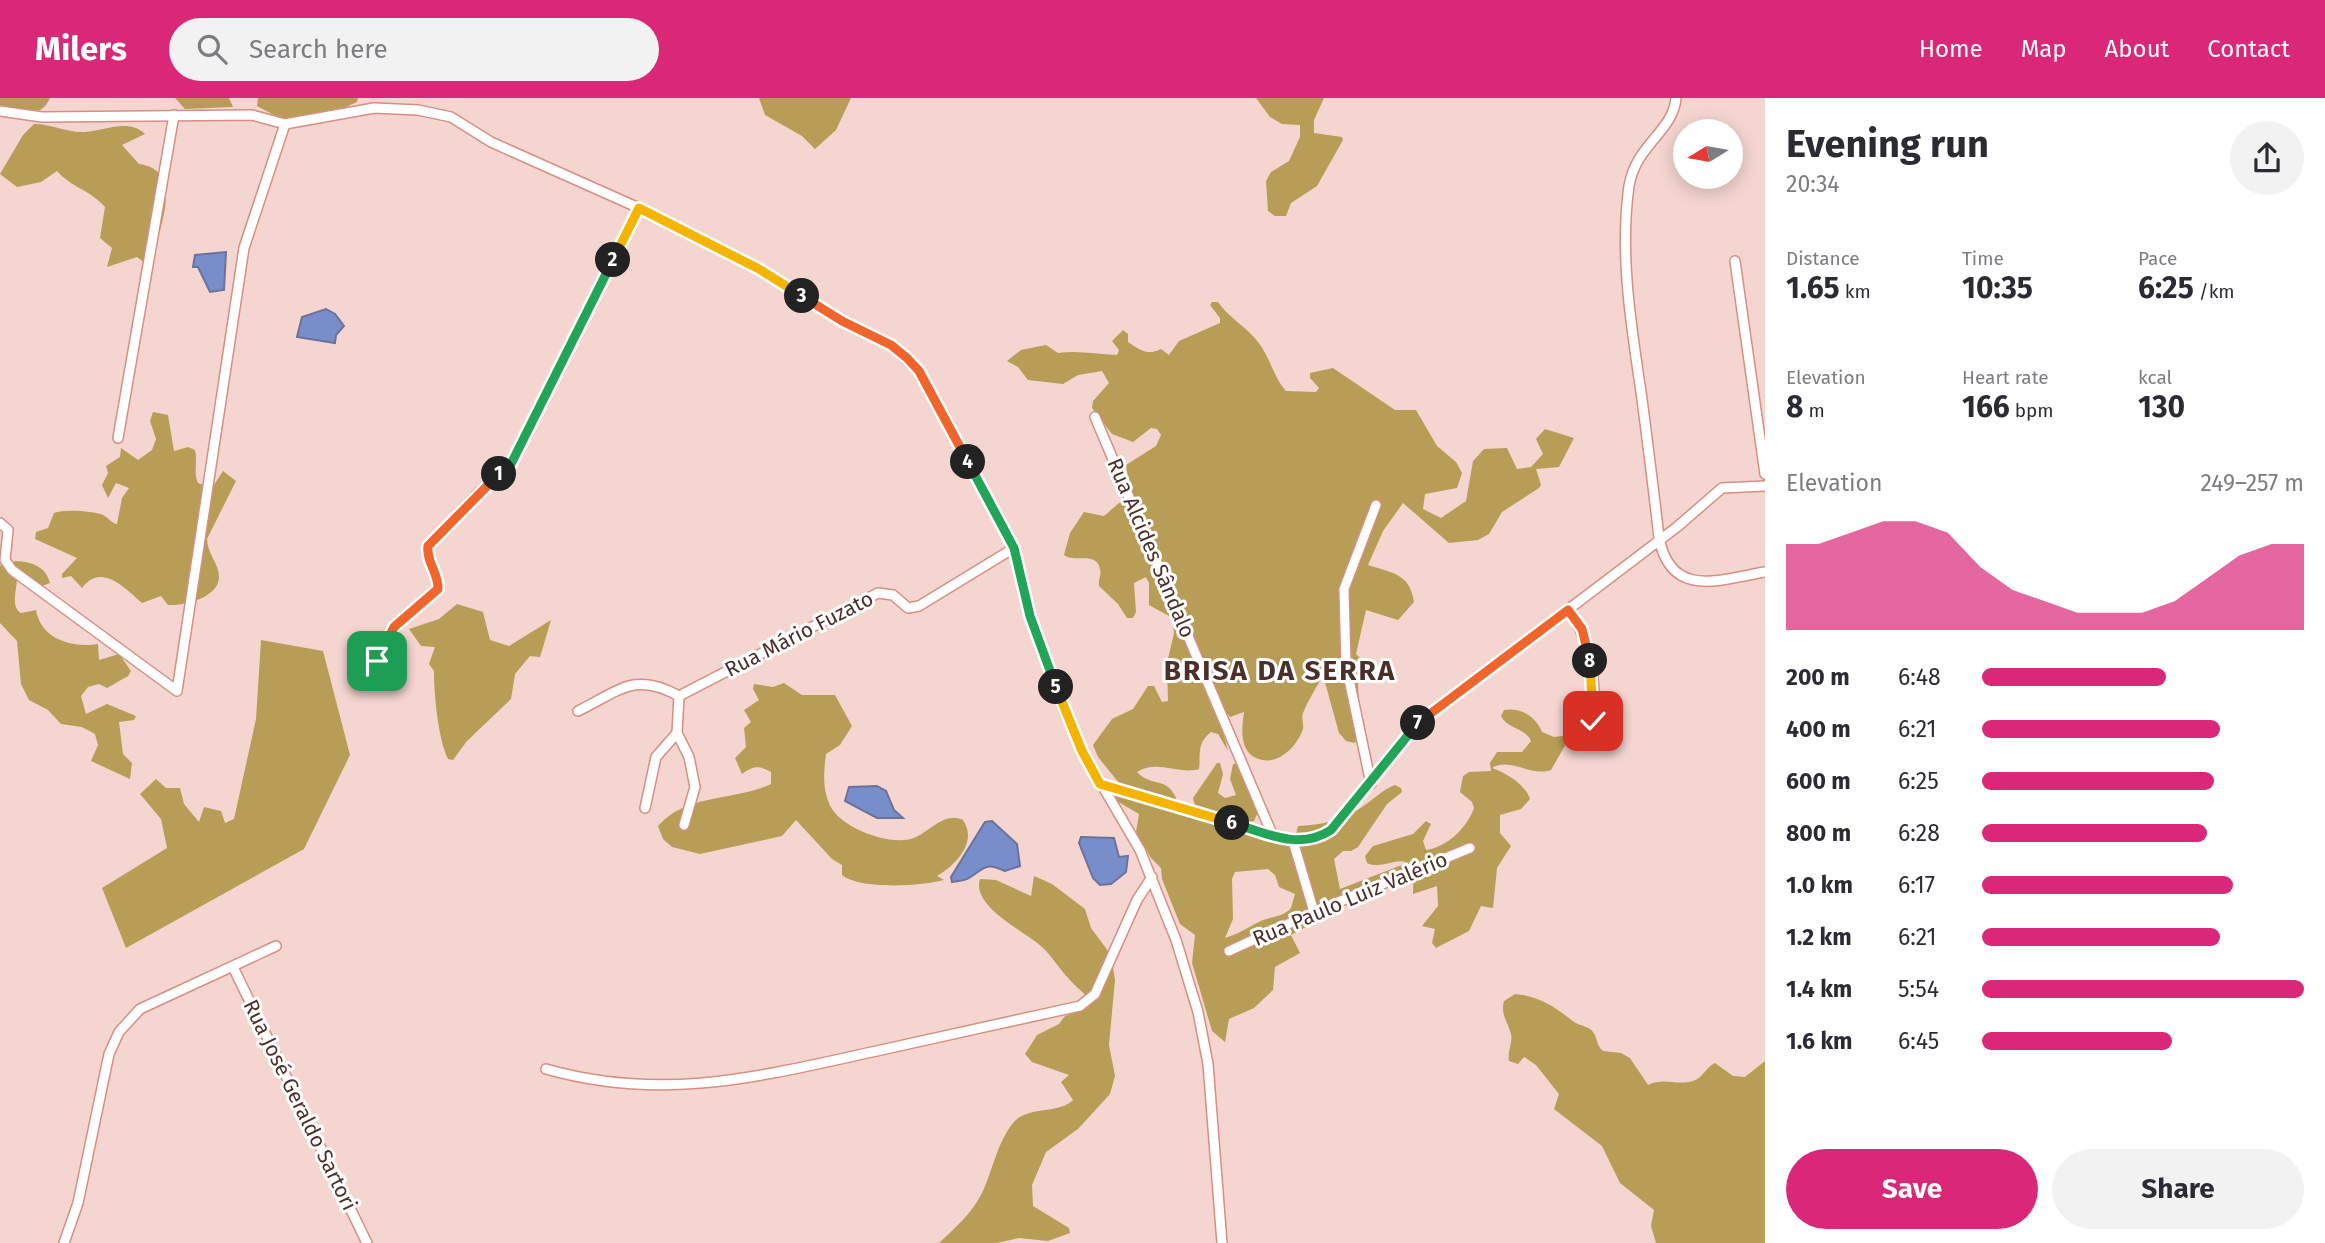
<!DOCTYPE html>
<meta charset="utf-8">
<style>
body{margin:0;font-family:"Fira Sans",sans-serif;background:#f2f2f3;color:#2b2b33;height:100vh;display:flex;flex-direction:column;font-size:26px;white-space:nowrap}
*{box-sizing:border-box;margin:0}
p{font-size:23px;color:#7c7c81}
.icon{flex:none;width:38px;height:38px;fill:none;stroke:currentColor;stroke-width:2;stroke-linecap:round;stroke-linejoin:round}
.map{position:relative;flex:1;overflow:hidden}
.drawer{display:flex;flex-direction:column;background:#fff;width:560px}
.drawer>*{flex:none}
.needle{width:46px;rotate:259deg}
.tools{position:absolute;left:1673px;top:21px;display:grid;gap:14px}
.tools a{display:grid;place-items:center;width:70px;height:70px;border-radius:50%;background:#fff;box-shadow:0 4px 18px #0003;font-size:35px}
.pin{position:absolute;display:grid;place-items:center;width:60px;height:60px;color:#fff;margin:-30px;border-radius:14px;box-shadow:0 4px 10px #0006}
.km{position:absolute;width:35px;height:35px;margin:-18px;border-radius:50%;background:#222;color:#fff;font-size:19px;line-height:35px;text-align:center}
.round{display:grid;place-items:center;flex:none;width:74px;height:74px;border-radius:37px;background:#f2f2f3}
.headline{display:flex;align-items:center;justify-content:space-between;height:119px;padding:0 21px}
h1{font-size:38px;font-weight:700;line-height:52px}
.stats{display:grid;grid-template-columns:repeat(3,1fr);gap:10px;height:119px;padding:7px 21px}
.stats div{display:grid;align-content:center}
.stats b{font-size:30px;font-weight:700}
.stats small{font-size:19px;font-weight:400}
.stats p{font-size:19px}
.chart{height:196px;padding:14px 21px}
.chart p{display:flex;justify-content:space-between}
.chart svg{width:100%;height:126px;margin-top:7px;fill:#db2777;opacity:.7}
.action{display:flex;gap:14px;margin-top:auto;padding:14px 21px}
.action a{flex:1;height:80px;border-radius:42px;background:#db2777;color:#fff;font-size:28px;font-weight:700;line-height:80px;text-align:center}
.action a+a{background:#f2f2f3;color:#2b2b33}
ul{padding:0 21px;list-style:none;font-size:23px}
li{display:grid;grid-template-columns:112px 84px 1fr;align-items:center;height:52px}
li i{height:18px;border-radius:9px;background:#db2777}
header{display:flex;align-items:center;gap:42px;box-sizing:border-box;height:98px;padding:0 35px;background:#db2777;color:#fff}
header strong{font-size:33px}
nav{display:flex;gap:38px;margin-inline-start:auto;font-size:24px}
.search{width:490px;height:63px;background:#f2f2f3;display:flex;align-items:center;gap:18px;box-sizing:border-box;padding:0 24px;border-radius:38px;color:#7c7c81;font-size:26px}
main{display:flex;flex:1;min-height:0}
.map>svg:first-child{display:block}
</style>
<header>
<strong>Milers</strong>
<div class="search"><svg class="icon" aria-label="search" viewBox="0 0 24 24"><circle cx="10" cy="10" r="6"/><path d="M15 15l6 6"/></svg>Search here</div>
<nav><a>Home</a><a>Map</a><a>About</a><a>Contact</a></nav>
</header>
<main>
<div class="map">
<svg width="1765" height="1145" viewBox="0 0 1765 1145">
<rect width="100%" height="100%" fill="#f5d5d0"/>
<g fill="#b89d56" fill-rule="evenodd">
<path d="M0,0H50C41,22 19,13 0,10Z"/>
<polygon points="175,0 229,0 233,9 185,11"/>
<polygon points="258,0 358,0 357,4 326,18 283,22 257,8"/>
<polygon points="759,0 851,0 836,32 815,51 802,38 765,17"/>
<polygon points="1256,0 1324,0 1314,22 1314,35 1342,39 1343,42 1317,88 1291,105 1286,118 1275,118 1268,113 1266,83 1271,74 1289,63 1300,39 1300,27 1282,26 1270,19"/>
<path d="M34,26C51,26 68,35 85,34C104,33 129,20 145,36L122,47L139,66C187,72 158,135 150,165L146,166L137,159L107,169L112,150L100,140L105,109C89,91 72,90 57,73L41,84L17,89L0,76L23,37Z"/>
<path d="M1212,204H1218C1229,220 1247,229 1258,244C1270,259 1273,278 1286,293L1316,294L1319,290L1310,280V275L1333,270L1395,312H1416L1437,348L1456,364L1462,375L1457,390L1425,396L1423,411L1441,420L1466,403L1473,363L1484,351L1507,350L1517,371L1531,369L1543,356L1536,341L1545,331L1574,340L1559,369L1536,371L1541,387L1539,390L1502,414L1489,436L1478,442L1449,445L1403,405L1383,433L1368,467C1393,475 1410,476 1414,504L1398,522L1366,512L1356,556L1364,564C1349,585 1369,621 1355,645L1346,643L1339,635L1323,577C1317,589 1308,602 1303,615C1301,621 1304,626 1303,631C1297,649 1276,671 1254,659C1239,650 1242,629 1244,614L1230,619L1215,600L1228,653L1218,636L1211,634C1196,646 1201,657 1199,671C1180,677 1156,661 1137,674C1154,692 1171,674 1180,712L1197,716L1193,700L1217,665H1220L1223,676L1218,695L1225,700L1236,697L1230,681L1233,666L1238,665L1260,710L1254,723L1236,727L1300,749L1303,747L1296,736L1298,728C1320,727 1343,723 1362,709C1373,702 1382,692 1395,687L1401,690L1402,694L1387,706L1358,749L1351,753H1343L1334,761L1340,791L1407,765C1397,759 1381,772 1367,765L1365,758L1373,748L1413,736L1426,723L1431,726L1423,743L1426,752C1447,749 1467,730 1474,710L1472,704L1460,694L1463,678L1469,674L1491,673L1490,665L1497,654H1522L1531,643C1526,630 1507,631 1501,618L1504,612C1521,609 1536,619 1542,634L1554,639L1571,637L1551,672C1531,679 1510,659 1492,670C1506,675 1525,686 1530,701L1521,711L1500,717V735L1511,748L1497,770L1493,810L1481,808L1469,833L1436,850L1432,845L1435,831L1422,828L1438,808L1437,788L1413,796L1414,766L1326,811L1328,817L1291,837L1300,855L1275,869L1273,892L1254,910L1229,921L1225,944L1212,933L1192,865L1195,837L1180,826L1162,781L1161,770L1151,760L1136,734L1139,716L1103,695L1119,685L1098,659L1093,647L1112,621L1133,611L1148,588H1154L1162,604L1168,603L1167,565L1174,535L1173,524L1169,518L1149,507V485L1146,479L1134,485L1136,514L1133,520H1127L1118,506L1099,488C1098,481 1102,476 1100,471C1097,453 1074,465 1064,457L1070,435L1084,414L1104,418L1119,405L1131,401L1126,367L1156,348L1161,337L1157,331L1151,330L1133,344L1112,336L1092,310L1093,303L1109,285L1102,273L1078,277L1063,286L1028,282L1018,269L1007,263L1021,252L1046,247L1058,255C1078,252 1096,256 1117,257L1119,252L1112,243L1123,232L1128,236V244C1140,252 1147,258 1161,251L1169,257L1179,243L1220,225V220L1210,207ZM1268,771L1275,777L1279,789L1295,796L1291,810C1282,820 1271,818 1261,823C1248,829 1239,836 1225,840L1233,821L1232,781L1235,774Z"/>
<path d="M153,314L168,317L174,353L188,349L195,352C198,363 193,374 198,385L212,390L223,373L236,383L207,441C207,455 219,466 219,479C219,500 183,508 168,507L161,498L142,505C125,490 101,464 82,490L71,478L62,480V476L77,460L35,441L36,434L48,430L54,415C65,411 93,413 103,417C109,420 111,425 117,426L122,400L129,390L116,385L108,400L102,387L108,375L106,368L120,359L121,350L138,362L152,352L156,341L150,323Z"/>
<path d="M15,463C31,464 45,467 50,485L39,489L17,480C17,492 10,508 21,515L36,512C41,541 71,550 98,546L99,562L119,556L131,573L128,578L107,590L99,586L88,589L81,598L86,616L107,606L136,618L134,622L119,624L123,656L132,665L130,681L91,663L98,647L95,636L82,629L61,626L48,612L29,602L21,586L17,543L0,525V467L6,470Z"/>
<path d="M457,506L483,514L490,542L509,548L551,522L540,559L530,558L515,576L511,601L467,643L453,662L448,661C438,640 434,597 434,573L429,566L435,549L421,548L409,531L439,521Z"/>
<polygon points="261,542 323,553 350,657 304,751 126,850 102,790 167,750 161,721 140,696 156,681 166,690 180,690 184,706 199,724 204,709 221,713 225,725 234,721 256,621"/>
<path d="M784,585L802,597H835L852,628L840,647L826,656C824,673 822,688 829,705C837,729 890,749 914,740C931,733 943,714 963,722C978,744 956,767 937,778L944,782C922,788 860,792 842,777V767L832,761L796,722L782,738L700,756L672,749L663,741L658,728C687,695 735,703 771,686V674C759,667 753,668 742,676L735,660L746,649L744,630L751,624L744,612L759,602L753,591L754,586L773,589Z"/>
<path d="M1034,778L1052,786L1085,811L1091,830L1111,857L1115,882L1109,947L1115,978L1110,996L1078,1031L1046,1054L1032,1087L1033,1108L1069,1130L1070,1135L1048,1143L1019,1140L997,1145H939C955,1130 972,1115 982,1095C993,1072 997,1045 1013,1025C1028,1007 1058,1017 1073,1002L1061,984L1069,977L1032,964L1025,956L1037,937L1059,926L1065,918L1086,911L1092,905C1086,896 1077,890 1070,882C1060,872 1052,858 1042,849C1025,833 971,809 980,781L996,782L1031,798Z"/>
<path d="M1515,896C1540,898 1555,909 1574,924C1580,928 1589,928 1593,934C1598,941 1596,947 1603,953L1621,955L1630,960L1648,987C1664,979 1676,988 1693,983C1703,980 1706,969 1715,965L1733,978L1745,979L1765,963V1145H1656L1651,1128L1654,1112L1620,1085L1602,1048L1554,1011L1559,996L1536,967L1524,959L1518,966L1509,963C1507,953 1513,946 1511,936C1508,924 1500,916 1504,903Z"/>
</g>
<g fill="#788ecb" stroke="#6b729b" stroke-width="2">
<polygon points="226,154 224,192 210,194 198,169 193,169 195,157"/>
<polygon points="326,211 335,216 344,228 336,237 335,245 297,239 302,219"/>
<polygon points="877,688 886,693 894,712 903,720 877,720 845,703 849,689"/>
<path d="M992,723L1017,746L1020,768L1005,773C984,764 985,770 969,780C965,783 957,783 952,784L951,779L985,724Z"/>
<polygon points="1081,739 1114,740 1119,759 1128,758 1126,774 1111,786 1100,787 1093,780 1079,745"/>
</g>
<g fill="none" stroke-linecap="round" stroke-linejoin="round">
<defs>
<g id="street">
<path d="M1676,0C1673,34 1636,46 1629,88C1619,158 1632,232 1642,301C1648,348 1654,394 1659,440C1671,501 1719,482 1765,474"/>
<polyline points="0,13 42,19 252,17 285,26 374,10 418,12 451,19 491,44 639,110 759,171 842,223 891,247 919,273 1014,450 1030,518 1064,612 1082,653 1140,752 1176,842 1198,914 1208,966 1222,1145"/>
<polyline points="1735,163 1765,376"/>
<polyline points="1095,319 1272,736"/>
<polyline points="118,340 174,17"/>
<polyline points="0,425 8,432 5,462 12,472 177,593 244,150 285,26"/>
<path d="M1568,512C1594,545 1598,595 1591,636"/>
<path d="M377,563L394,529L438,491C439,476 426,464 428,448L479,394L511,366L639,110"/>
<polyline points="679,598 677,635 689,659 695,689 684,727"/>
<path d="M578,613C619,593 635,573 679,598L878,495L893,497L908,510L919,508L1014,450"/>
<path d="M1100,686L1293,743C1308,745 1319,740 1331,732L1420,624L1677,429L1722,390L1765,388"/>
<polyline points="1371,686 1346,567 1344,491 1376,407"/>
<polyline points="645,710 656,659 677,635"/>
<polyline points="1293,743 1314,814"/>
<polyline points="1229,853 1314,814 1470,750"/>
<polyline points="233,869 367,1145"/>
<path d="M546,971C662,1004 758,979 872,954C941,939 1010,924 1080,908L1095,896L1137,802L1152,779"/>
<polyline points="64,1145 78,1105 109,956 119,934 140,911 276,848"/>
</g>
</defs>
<use href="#street" stroke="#d78e83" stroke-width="12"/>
<use href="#street" stroke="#fff" stroke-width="9"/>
</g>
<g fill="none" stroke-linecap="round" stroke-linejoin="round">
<defs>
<path id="split-1" d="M377,563L394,529L438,491C439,476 426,464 428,448L499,376"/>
<polyline id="split-2" points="499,376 511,366 613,162"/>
<polyline id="split-3" points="613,162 639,110 759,171 802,198"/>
<polyline id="split-4" points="802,198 842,223 891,247 907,260 919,273 968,364"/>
<polyline id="split-5" points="968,364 1014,450 1030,518 1056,589"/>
<polyline id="split-6" points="1056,589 1082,653 1100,686 1232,725"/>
<path id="split-7" d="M1232,725C1266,735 1299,753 1331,732L1418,625"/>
<polyline id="split-8" points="1418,625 1568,512 1582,531 1590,563"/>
<polyline id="split-9" points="1590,563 1593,623"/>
</defs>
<use href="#split-1" stroke="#fff" stroke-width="14"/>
<use href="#split-2" stroke="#fff" stroke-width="14"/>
<use href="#split-3" stroke="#fff" stroke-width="14"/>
<use href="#split-4" stroke="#fff" stroke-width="14"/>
<use href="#split-5" stroke="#fff" stroke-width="14"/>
<use href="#split-6" stroke="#fff" stroke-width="14"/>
<use href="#split-7" stroke="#fff" stroke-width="14"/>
<use href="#split-8" stroke="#fff" stroke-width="14"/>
<use href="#split-9" stroke="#fff" stroke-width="14"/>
<use href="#split-1" stroke="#f0652b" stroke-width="9"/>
<use href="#split-2" stroke="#22a559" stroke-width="9"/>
<use href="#split-3" stroke="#f5b400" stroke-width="9"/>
<use href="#split-4" stroke="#f0652b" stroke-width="9"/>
<use href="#split-5" stroke="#22a559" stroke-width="9"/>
<use href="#split-6" stroke="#f5b400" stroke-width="9"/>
<use href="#split-7" stroke="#22a559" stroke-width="9"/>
<use href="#split-8" stroke="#f0652b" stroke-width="9"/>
<use href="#split-9" stroke="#f5b400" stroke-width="9"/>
</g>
<g text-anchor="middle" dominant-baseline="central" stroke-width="6" stroke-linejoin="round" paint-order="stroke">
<g font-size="21" fill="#4d2f2a" stroke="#fff">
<text transform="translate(1151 450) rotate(67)">Rua Alcides Sândalo</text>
<text transform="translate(799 536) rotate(-27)">Rua Mário Fuzato</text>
<text transform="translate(1350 801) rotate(-23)">Rua Paulo Luiz Valério</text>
<text transform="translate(300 1007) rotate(64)">Rua José Geraldo Sartori</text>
</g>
<g font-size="28" font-weight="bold" letter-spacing="2" fill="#4d2f2a" stroke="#fff">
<text x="1280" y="572">BRISA DA SERRA</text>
</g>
</g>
</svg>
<div class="tools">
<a><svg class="needle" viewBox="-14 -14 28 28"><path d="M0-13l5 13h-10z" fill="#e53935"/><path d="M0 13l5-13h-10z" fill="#7c7c81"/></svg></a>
</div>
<div class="pin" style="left:377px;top:563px;background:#1e9e55"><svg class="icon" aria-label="arrive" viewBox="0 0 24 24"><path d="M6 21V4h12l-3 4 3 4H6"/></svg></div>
<div class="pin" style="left:1593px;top:623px;background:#d93025"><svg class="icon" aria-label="check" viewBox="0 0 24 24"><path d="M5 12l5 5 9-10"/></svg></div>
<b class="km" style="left:499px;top:376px">1</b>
<b class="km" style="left:613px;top:162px">2</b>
<b class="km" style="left:802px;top:198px">3</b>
<b class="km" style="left:968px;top:364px">4</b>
<b class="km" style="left:1056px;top:589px">5</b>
<b class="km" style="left:1232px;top:725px">6</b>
<b class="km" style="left:1418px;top:625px">7</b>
<b class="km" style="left:1590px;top:563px">8</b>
</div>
<section class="drawer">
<div class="headline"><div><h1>Evening run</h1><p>20:34</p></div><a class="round"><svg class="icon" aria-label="share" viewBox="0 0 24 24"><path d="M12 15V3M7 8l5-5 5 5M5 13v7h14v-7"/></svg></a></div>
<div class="stats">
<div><p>Distance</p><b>1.65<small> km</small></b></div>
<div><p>Time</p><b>10:35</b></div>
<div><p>Pace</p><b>6:25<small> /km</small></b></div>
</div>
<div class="stats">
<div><p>Elevation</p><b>8<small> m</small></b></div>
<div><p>Heart rate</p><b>166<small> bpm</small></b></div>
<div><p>kcal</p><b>130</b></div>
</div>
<div class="chart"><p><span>Elevation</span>249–257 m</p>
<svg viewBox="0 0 160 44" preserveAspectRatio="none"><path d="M0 44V14L10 14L20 10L30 6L40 6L50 10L60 22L70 30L80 34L90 38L100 38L110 38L120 34L130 26L140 18L150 14L160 14V44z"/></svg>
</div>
<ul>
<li><b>200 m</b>6:48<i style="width:57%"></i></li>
<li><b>400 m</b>6:21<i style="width:74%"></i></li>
<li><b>600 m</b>6:25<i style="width:72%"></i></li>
<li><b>800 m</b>6:28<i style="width:70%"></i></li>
<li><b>1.0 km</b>6:17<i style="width:78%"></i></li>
<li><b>1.2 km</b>6:21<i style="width:74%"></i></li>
<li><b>1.4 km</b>5:54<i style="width:100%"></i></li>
<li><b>1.6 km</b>6:45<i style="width:59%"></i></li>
</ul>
<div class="action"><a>Save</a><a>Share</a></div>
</section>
</main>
